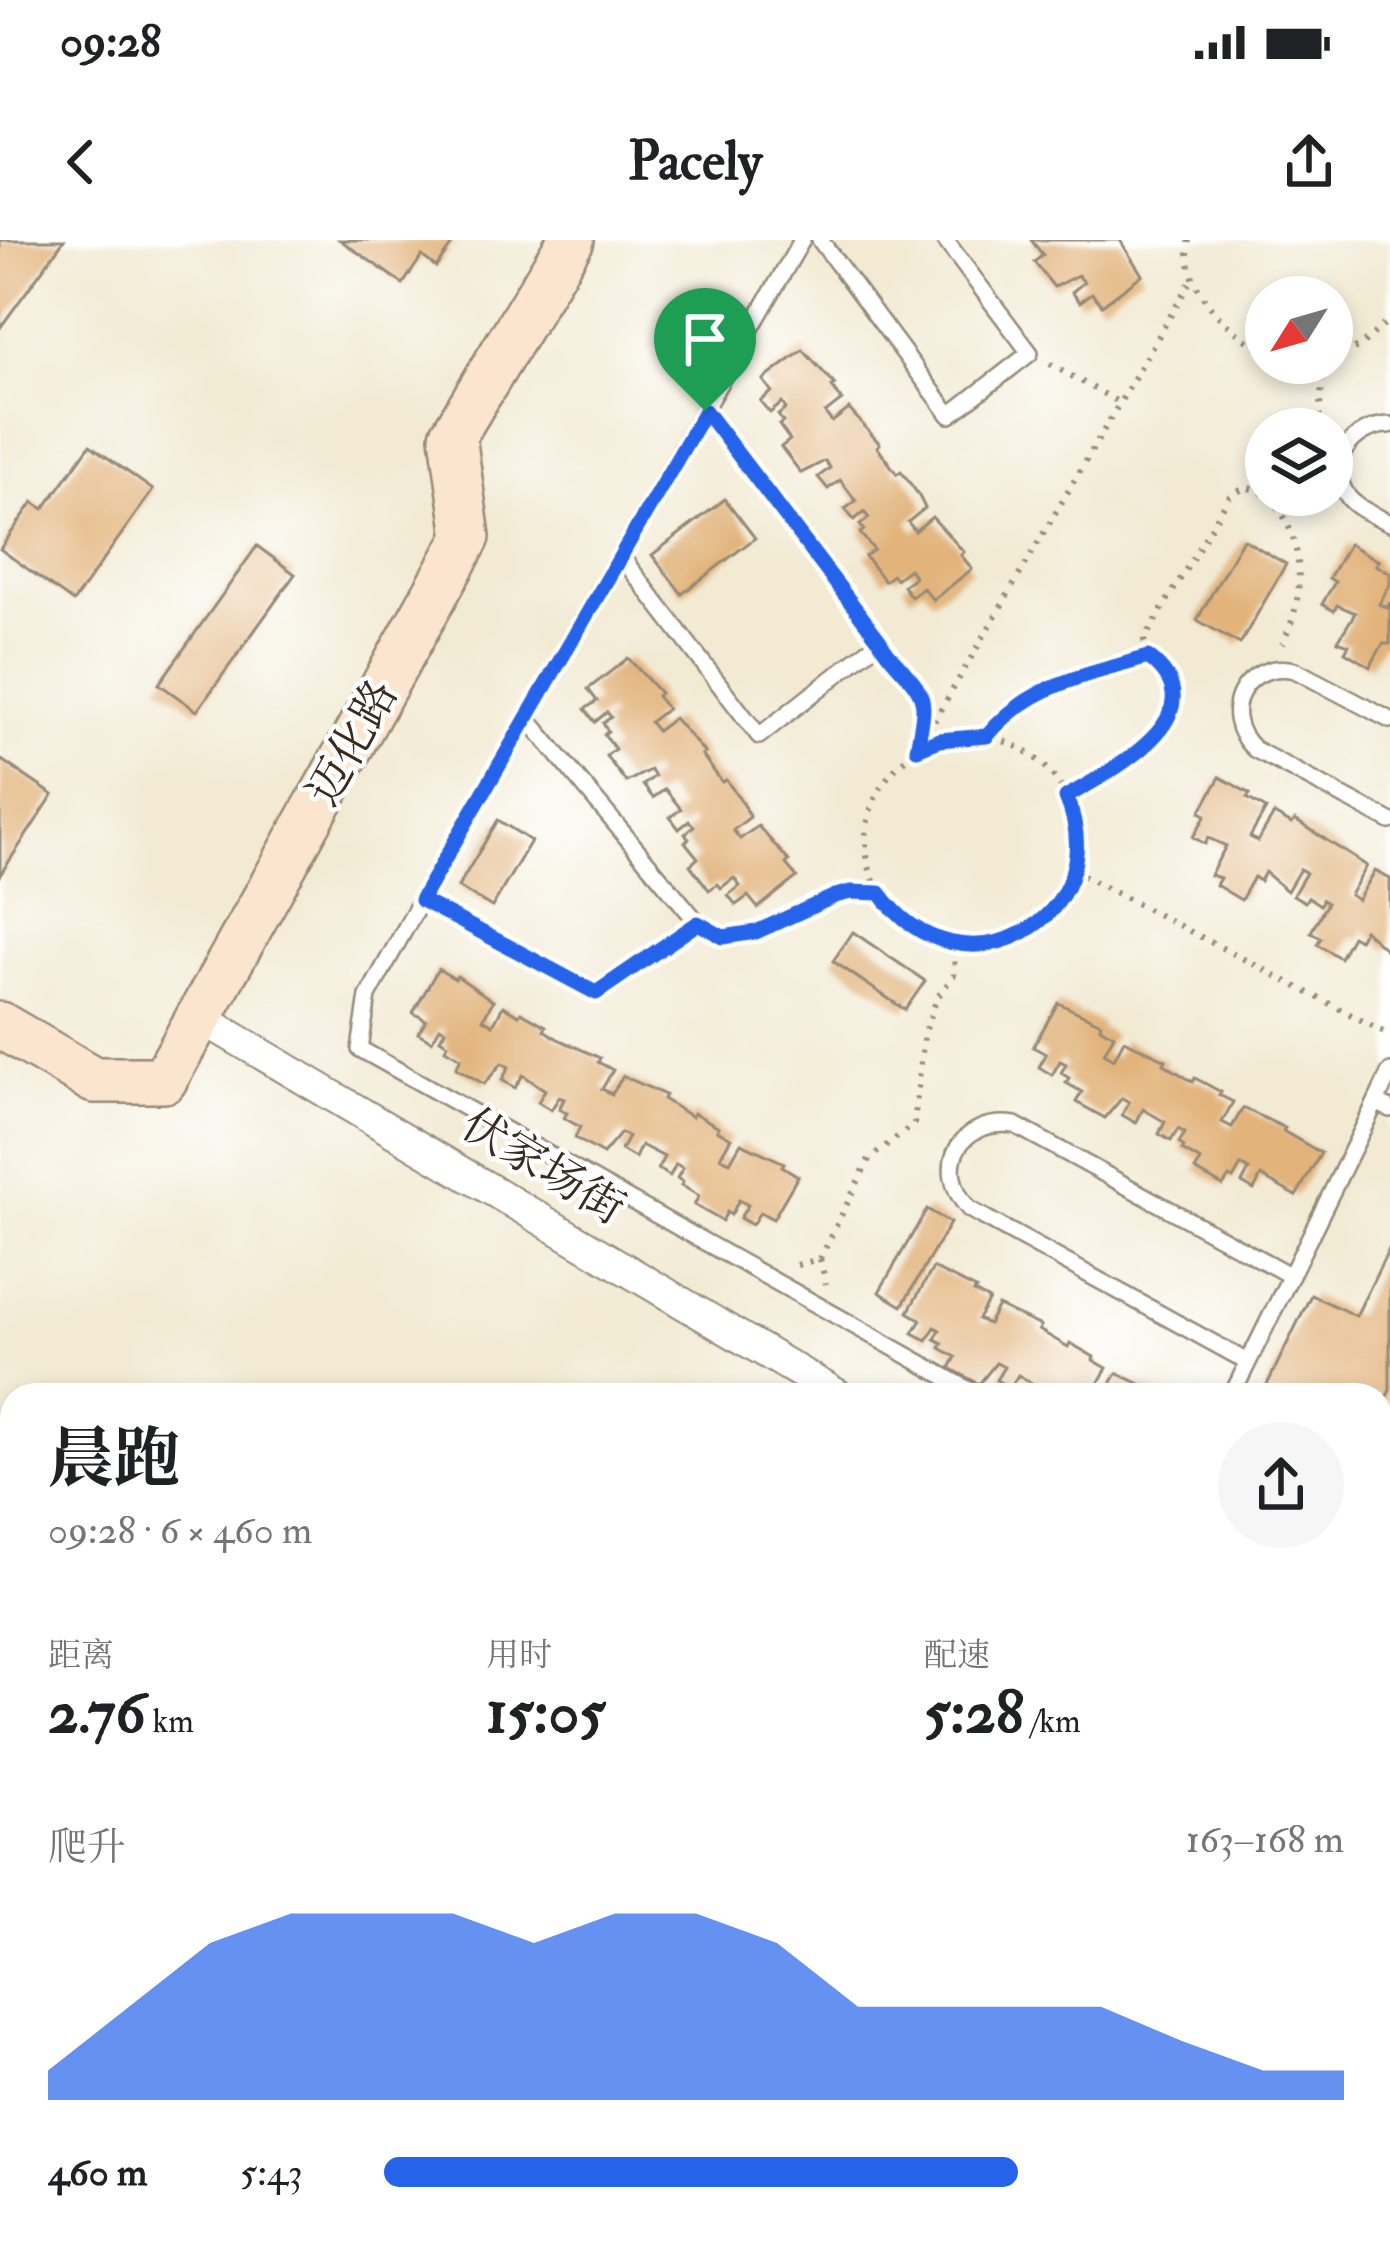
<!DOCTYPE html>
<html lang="zh">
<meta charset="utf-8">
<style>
body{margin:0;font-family:"IM FELL Double Pica","Noto Serif SC",serif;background:#f6f6f6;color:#202124;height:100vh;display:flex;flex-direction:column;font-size:45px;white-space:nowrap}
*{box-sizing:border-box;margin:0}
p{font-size:39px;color:#757577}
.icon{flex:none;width:66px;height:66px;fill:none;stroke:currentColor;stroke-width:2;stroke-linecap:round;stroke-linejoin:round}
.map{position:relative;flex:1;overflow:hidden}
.sheet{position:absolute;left:0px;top:1143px;width:1392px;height:861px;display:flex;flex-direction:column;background:#fff;border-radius:36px 36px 0 0;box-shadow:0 6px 18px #0003}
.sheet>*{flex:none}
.needle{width:78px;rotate:233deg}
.tools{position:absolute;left:1245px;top:36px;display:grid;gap:24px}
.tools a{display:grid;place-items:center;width:108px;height:108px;border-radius:50%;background:#fff;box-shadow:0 6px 18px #0003;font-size:60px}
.pin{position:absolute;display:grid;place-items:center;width:102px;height:102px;color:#fff;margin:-123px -51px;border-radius:50% 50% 50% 0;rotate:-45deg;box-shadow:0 0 12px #0007}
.pin .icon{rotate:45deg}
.round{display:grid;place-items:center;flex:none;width:126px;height:126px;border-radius:63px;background:#f6f6f6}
.headline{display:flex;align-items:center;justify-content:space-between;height:204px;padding:0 48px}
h1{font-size:66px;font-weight:700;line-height:90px}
.stats{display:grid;grid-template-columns:repeat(3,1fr);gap:18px;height:204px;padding:12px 48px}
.stats div{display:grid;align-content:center}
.stats b{font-size:60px;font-weight:700}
.stats small{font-size:33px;font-weight:400}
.stats p{font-size:33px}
.chart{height:336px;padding:24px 48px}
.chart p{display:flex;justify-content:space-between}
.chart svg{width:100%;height:216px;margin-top:12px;fill:#2563eb;opacity:.7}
ul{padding:0 48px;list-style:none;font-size:39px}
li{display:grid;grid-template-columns:192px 144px 1fr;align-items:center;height:90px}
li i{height:30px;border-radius:15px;background:#2563eb}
.status{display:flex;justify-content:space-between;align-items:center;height:84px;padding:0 60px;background:#fff;direction:ltr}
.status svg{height:33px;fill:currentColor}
header{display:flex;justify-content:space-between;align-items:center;height:156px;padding:0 48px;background:#fff;font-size:54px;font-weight:700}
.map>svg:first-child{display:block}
</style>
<div class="status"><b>09:28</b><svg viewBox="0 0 49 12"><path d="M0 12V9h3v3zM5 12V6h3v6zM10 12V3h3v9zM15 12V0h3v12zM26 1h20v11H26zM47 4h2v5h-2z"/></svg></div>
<header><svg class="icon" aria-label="back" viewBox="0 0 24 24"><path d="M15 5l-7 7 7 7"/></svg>Pacely<svg class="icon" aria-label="share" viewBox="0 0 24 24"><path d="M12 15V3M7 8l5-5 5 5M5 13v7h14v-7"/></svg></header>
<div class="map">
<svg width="1390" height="2003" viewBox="0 0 1390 2003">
<rect width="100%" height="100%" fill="#fff"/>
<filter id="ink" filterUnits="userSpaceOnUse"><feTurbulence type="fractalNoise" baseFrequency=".00833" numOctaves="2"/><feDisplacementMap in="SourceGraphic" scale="24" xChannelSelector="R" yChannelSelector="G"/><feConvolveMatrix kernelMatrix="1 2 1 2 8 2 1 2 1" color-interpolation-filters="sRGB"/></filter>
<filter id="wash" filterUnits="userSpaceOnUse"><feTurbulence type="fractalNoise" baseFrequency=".004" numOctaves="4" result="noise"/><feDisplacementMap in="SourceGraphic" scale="48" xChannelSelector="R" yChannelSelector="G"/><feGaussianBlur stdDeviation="2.7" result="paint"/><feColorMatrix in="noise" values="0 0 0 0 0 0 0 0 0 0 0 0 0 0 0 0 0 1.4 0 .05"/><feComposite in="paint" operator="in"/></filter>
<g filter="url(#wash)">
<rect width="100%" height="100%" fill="#f2ead3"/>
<g id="blocks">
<g fill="#e2b47c">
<polygon points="0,0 64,0 0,88"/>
<polygon points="340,0 455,0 436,27 422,16 403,44"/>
<polygon points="1031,0 1120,0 1142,35 1102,65 1092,53 1080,62 1072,52 1084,42 1078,35 1054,47 1034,22 1043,15"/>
<polygon points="803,110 835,145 832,147 842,160 825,173 832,182 849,169 880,204 877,207 897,234 901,231 918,254 925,268 908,282 915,291 932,277 964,312 961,315 972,329 933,360 923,348 911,357 903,346 915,337 909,329 896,339 893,335 884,341 865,316 874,310 860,293 864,290 860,285 869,278 864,272 854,280 845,269 856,261 840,240 828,249 818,237 830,228 825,221 801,233 781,207 790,200 779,185 783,182 778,175 786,169 782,163 770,173 760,161 772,152 763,140"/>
<polygon points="90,205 153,250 73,362 0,309 33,262 44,269"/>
<polygon points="725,259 755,298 682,354 652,315"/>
<polygon points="1243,299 1286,324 1240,404 1197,380"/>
<polygon points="1349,304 1379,321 1376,325 1390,333 1390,345 1379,364 1387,368 1390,362 1390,404 1383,404 1370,427 1345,412 1349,405 1338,401 1355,373 1337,365 1334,371 1322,364 1335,342 1329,338"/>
<polygon points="257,306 295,334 197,471 159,444"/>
<polygon points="628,418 660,453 657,456 667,469 650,482 657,491 674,478 705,513 702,515 722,542 726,540 743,563 750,577 733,590 740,599 758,586 789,621 786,624 797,637 758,668 748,656 736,665 728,655 740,646 734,638 721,648 718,644 709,650 690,625 698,618 685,602 689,599 685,594 694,586 689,581 679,589 670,577 681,569 665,549 653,558 643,545 655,536 650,530 626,542 606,516 615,509 604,494 608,491 603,483 611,477 607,472 595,482 585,469 597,461 588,449"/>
<polygon points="0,519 53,555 0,635"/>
<polygon points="1220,537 1250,554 1247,558 1266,569 1250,597 1258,601 1274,574 1292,584 1295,580 1367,626 1350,655 1358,660 1375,631 1390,639 1390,704 1386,710 1364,690 1359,700 1352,696 1340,718 1317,704 1321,698 1311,692 1327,663 1322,660 1320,665 1308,657 1305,662 1293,655 1306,633 1300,629 1287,651 1265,632 1260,641 1254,637 1241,660 1216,645 1220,638 1210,635 1226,606 1208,598 1205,604 1193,597 1206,575 1200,572"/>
<polygon points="498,580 531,601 492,667 458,647"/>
<polygon points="853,692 925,741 905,770 833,721"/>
<polygon points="438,729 455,739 457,736 493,761 483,779 493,785 503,766 519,775 521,772 546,786 544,790 558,799 600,818 598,822 613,830 602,849 612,854 623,836 665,855 663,859 692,877 694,873 719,887 717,890 731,898 720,917 730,922 741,903 784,923 782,926 798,936 773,979 760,972 752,985 740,978 748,965 739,960 731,975 727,972 722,981 694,965 699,956 681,945 683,942 677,938 683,928 676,924 670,936 658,929 664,917 641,905 635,918 621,910 628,897 621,893 603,914 575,898 580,887 564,878 567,873 559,869 564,859 559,857 551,870 538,862 545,850 523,835 515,848 502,840 509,827 502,823 484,844 456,828 461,818 445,809 448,804 440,799 445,790 440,787 432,801 418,793 426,780 413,773"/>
<polygon points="1058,763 1101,783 1100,787 1114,795 1104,813 1114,819 1124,800 1166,820 1164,824 1193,842 1195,838 1221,852 1219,855 1233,862 1222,882 1232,887 1243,868 1285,888 1283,891 1321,913 1296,956 1261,936 1254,950 1242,943 1249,930 1241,925 1233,939 1229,937 1223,946 1195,930 1201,921 1182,910 1184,907 1179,903 1185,893 1178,889 1171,901 1159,894 1165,882 1143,869 1136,883 1122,875 1129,862 1122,858 1105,878 1076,862 1082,852 1066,843 1069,838 1061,833 1066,824 1060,821 1052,835 1039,827 1046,814 1033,807"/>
<polygon points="927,969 950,983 902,1066 879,1052"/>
<polygon points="1390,1007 1390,1150 1380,1171 1380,1155 1262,1155 1311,1055 1356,1076"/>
<polygon points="933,1028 976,1049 974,1052 989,1060 978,1079 988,1084 998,1066 1041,1086 1039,1090 1068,1107 1070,1103 1094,1117 1093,1120 1107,1128 1096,1147 1106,1153 1117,1133 1163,1155 1036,1155 1040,1148 1018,1135 1010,1148 996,1140 1004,1127 996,1123 979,1144 950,1128 956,1117 940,1108 943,1103 935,1099 940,1090 935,1087 927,1100 913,1093 921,1080 908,1072"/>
</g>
</g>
</g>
<g filter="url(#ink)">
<use href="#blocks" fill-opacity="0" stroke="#968a78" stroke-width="3"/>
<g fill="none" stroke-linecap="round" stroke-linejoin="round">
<defs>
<g id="lane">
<polyline points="802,0 421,660 368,756 360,809 978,1155"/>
<polyline points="820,0 950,175 1030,113 945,0"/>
<path d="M1390,185C1353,185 1323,224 1349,258C1359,270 1377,276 1390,283"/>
<polyline points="620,315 759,496 880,401 705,171"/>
<path d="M1390,480L1295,430C1245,419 1216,474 1254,509L1390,581"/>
<polyline points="421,660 596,753 698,683 528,479"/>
<polyline points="1390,832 1376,862 1390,869"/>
<path d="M1248,1122L969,969C932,927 960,877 1015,885L1291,1036"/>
<polyline points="1232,1155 1376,862"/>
</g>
<g id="street">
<polyline points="201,778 838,1155"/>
<polyline points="1380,1387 1390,1366"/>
<polyline points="1380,1476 1390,1482"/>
</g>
<polyline id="secondary" points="0,785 94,840 164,840 467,297 453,196 571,0"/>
</defs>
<use href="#lane" stroke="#968a78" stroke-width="20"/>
<use href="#street" stroke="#968a78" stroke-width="34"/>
<use href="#secondary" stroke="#968a78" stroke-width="50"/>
<g stroke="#968a78" stroke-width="6" stroke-dasharray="3 9" stroke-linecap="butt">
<path d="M1189,0C1181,48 1227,92 1266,111"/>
<polyline points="1332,119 1360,106 1390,79"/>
<polyline points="1050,124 1120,163"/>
<polyline points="1318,189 1323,134 1319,123"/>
<path d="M1270,256C1305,298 1307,357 1282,404"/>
<path d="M890,420C926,452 923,464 918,509L1193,37"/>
<circle cx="971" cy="601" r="105"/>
<path d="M987,497C1032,443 1085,436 1148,417"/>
<path d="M1066,557C1098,539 1187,492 1173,447C1167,427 1149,422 1144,400L1229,257L1246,247L1266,254"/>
<polyline points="1072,630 1390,795"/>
<polyline points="719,694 756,692 851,652 880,653"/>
<polyline points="820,1019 826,1044"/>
<polyline points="797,1025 820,1019 869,919 914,884 924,795 937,758 954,735 955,705"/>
</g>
<use href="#lane" stroke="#fff" stroke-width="15"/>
<use href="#street" stroke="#fff" stroke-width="30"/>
<use href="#secondary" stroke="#fce5cf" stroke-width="45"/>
</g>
</g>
<g fill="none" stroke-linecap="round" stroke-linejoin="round" filter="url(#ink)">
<defs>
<path id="route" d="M705,171L880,401C891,424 923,442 923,468C923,482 919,496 917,509L939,500L987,496C1031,443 1086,436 1148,417C1223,474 1111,531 1066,557C1118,677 961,766 880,653L851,652L835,656L756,692L723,697L698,683L596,753L421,660Z"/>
</defs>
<use href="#route" stroke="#fff" stroke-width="24"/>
<use href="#route" stroke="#2563eb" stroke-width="15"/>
</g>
<g text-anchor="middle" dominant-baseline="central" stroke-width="9" stroke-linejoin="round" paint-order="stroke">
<g font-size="45" fill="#3b2a1e" stroke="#fff">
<text transform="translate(353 503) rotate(-61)">迈化路</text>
<text transform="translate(543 927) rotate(31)">伏家场街</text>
</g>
</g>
</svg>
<div class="tools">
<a><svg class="needle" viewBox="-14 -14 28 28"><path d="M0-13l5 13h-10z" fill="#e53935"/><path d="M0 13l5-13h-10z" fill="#757577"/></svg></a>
<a><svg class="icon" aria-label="layers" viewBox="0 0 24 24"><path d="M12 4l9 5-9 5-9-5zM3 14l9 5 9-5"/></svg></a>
</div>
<div class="pin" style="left:705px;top:171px;background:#1e9e55"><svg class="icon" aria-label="arrive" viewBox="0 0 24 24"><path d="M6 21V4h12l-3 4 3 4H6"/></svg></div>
<section class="sheet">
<div class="headline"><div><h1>晨跑</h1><p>09:28 · 6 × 460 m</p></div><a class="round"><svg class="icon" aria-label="share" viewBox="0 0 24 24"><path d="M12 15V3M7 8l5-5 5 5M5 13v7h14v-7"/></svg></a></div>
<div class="stats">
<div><p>距离</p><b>2.76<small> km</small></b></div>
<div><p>用时</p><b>15:05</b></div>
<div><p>配速</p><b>5:28<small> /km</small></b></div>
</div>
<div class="chart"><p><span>爬升</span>163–168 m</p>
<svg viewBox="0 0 160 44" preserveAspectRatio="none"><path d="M0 44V38L10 25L20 12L30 6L40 6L50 6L60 12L70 6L80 6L90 12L100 25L110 25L120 25L130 25L140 32L150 38L160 38V44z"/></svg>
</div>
<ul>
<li><b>460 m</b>5:43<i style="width:66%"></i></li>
</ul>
</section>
</div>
